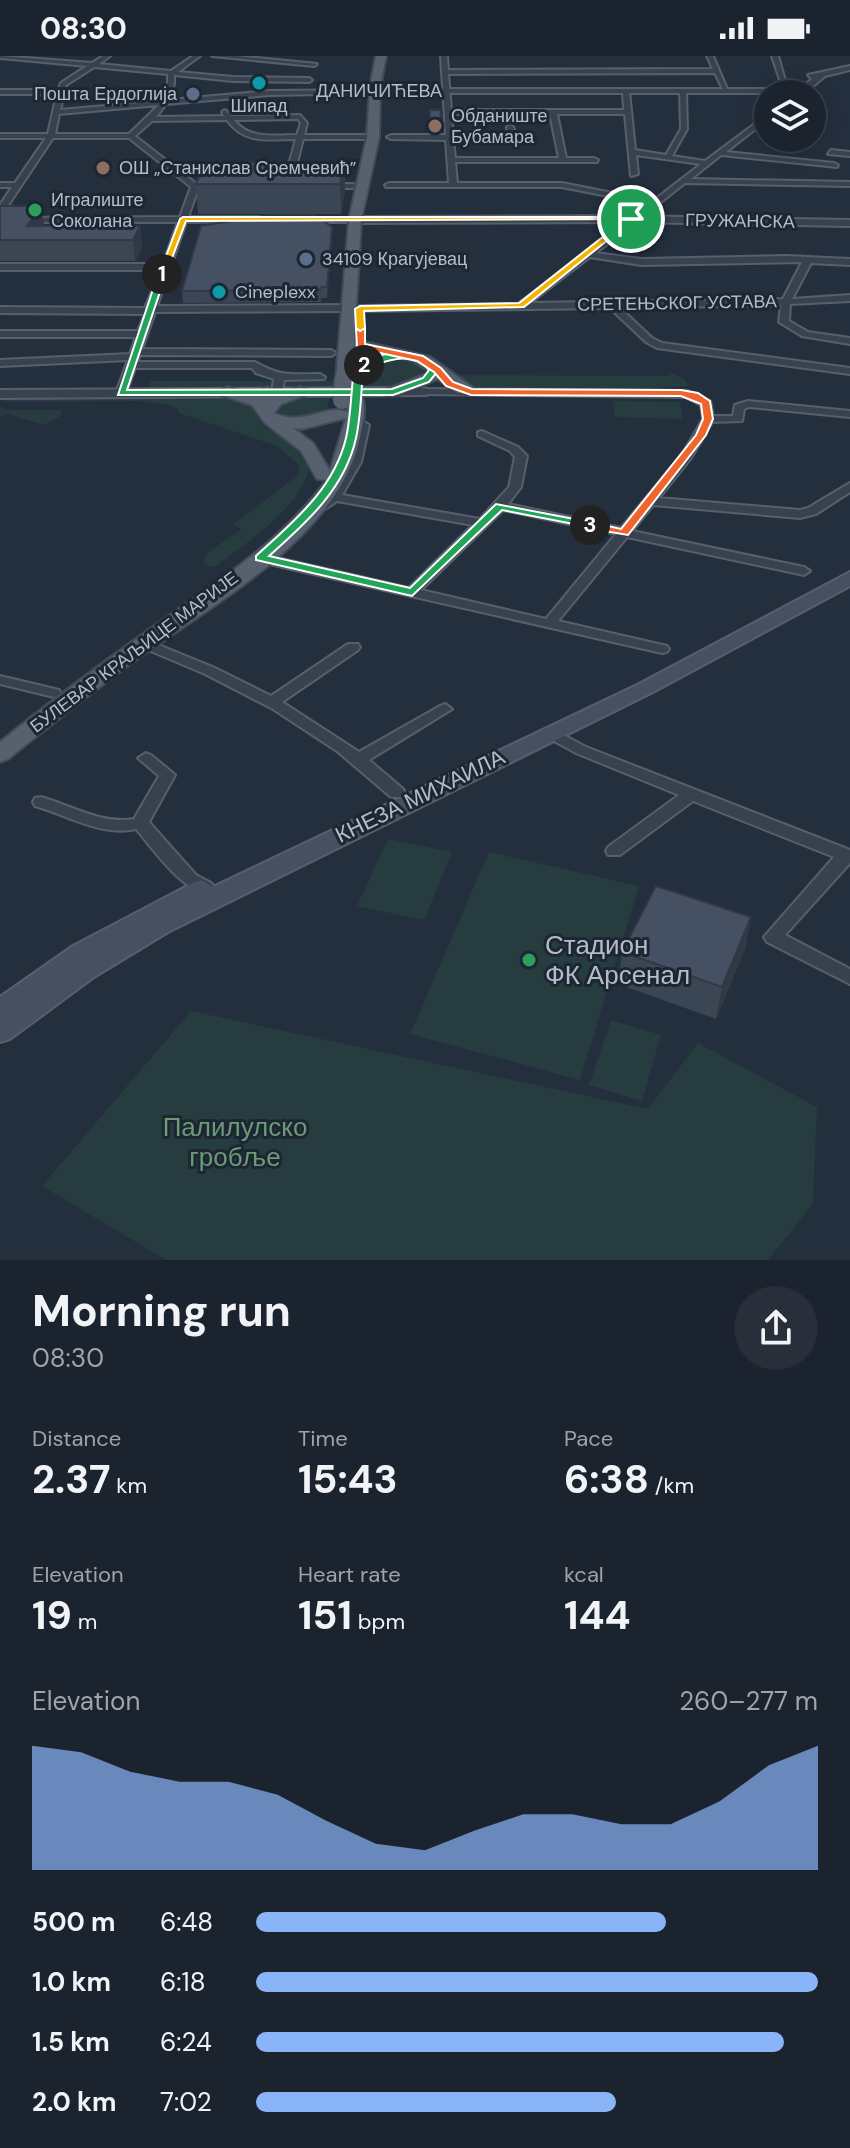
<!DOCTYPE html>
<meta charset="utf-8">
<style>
body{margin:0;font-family:"DM Sans",sans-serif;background:#282f3a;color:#f1f3f6;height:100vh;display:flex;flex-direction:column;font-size:30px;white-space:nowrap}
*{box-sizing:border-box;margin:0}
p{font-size:26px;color:#a0a4aa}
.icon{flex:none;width:44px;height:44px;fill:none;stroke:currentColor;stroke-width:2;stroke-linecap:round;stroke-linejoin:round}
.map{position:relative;height:1204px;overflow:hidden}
.side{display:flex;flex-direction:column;background:#1b232e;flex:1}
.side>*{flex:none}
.buttons{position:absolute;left:754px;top:24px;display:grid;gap:16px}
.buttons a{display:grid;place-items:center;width:72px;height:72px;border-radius:50%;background:#1b232e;box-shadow:0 4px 20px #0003,0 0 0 2px #39404a;font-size:40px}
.pin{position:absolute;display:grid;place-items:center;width:68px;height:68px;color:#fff;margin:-34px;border:4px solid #fff;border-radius:50%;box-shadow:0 2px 8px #0007}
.km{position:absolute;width:40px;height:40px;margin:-20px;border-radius:50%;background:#222;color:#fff;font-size:22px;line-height:40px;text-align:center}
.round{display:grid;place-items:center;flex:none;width:84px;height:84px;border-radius:42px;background:#282f3a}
.headline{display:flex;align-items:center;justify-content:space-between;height:136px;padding:0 32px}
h1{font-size:44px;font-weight:700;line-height:60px}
.figures{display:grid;grid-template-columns:repeat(3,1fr);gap:12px;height:136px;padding:8px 32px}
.figures div{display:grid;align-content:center}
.figures b{font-size:40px;font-weight:700}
.figures small{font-size:22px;font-weight:400}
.figures p{font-size:22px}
.chart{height:224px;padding:16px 32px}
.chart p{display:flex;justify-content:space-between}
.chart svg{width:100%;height:144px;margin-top:8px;fill:#8ab4f8;opacity:.7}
ul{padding:0 32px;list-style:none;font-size:26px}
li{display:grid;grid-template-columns:128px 96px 1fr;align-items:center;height:60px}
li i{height:20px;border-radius:10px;background:#8ab4f8}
.status{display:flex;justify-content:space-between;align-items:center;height:56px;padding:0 40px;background:#1b232e;direction:ltr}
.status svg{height:22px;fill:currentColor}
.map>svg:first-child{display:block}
</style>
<div class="status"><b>08:30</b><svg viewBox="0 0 49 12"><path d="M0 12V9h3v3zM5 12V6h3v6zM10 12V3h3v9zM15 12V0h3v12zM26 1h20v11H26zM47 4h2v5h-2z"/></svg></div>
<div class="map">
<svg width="850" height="1204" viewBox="0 0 850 1204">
<rect width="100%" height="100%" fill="#242f3e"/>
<g fill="#263c3f">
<path d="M390,304L419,306L426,314C406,343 315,333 282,334L284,324L370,325L374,311Z"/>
<polygon points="669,317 684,322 688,330 619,334 478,333 464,331 451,319 670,320"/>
<polygon points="151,325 274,325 272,334 148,334"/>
<path d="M179,340L232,342L247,346L263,369L294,390L309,412C302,451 246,487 216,510L209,511L203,506L208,496L242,473L233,469L299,418V409L277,390L179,357L178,353L168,349L139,345L3,346L10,342Z"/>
<polygon points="330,340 326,356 299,365 278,359 275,354 278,348 297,341"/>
<polygon points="613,345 680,346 683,363 615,361"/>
<polygon points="3,351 4,354 62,354 59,361 44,369 7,358 0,361 0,352"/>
<polygon points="388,783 452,796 424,864 357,850"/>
<polygon points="489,796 639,830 580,1024 410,978"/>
<polygon points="191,955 648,1053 698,987 817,1051 813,1148 768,1204 166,1204 42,1130"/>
<polygon points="611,964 661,979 642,1045 589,1029"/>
</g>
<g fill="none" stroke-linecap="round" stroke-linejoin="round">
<defs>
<g id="minor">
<path d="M0,0L92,7L103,0H110L99,8L171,15L193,0H200L178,16L233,21L309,22L312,24L309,26L233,25L174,19V28L169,44L269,35L377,34L375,37L269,39L166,48L156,61L224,60L222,56L225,54L231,60L300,59L307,67L304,79H373L377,81L373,83H303L293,123L289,125L285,123L296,83C269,83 245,89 227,64L152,65L135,80L199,130L188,161H260L264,163L260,165L186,166L157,250L350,249L355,252L350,255L155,256L142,293L331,294L336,297L331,300L140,299L137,306H255C281,321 290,318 320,318L325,321L324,323L284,324L282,336L277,339L272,336L274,323L256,317L252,312H135L126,337L121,340L116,337L128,304L0,310V304L130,298L136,281H0V275H138L145,258L0,257V251L145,252L161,214H0V208H163L178,166H0V162L180,161L191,131L129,82H53L3,157H0V149L12,131H0V127H15L46,82H0V78H48L57,38H0V34H58L61,27L87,10L0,2ZM94,11L168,18V28L162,45L60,54L66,29ZM159,49L129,78H55L59,58ZM298,63L301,67L297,79C275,79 249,84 234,64Z"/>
<polygon points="212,0 237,0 317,8 314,10"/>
<path d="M441,0H447L448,14L713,13L707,0H713L727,33H723L715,17L448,18L451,54H624L623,35L626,33L629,35L635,94L666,99L681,73L680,35L683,33L686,35L687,73L672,100L705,105L768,58V63L726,96L834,107L838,109L837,111L721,99L691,123L850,126V130L685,127L596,197L641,203L786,200L850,203V209L811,207L792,243L850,239V245L790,248L789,265L808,276L850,282V288L802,280L779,266L781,249L620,252L652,282L662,287L850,312V318L657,292L646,286L610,252L357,255L355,253L360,250L518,248L648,148L562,131H386L385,129L389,127H449L446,84L391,83L387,81L391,79H446ZM451,58H550L559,102H455L453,84H506L516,80L513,71L510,69L507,71L508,79L505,80L453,79ZM557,58H625L631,120L638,118L636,99L701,108L653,145L562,127H457L455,106H597L598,104L594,102H566ZM590,201L641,209L802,206L783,243L530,247Z"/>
<polygon points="772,0 778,0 786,28 781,27"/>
<polygon points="831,94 850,96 850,100 828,98"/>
<polygon points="328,128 353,128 357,130 353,132 325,132 325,128"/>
<polygon points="304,162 355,162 359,164 355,166 301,166 301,162"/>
<path d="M422,333L688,335L710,345L713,360H733L735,349L748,345L850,355V361L749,351L744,353L742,365L712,366L691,402L659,442L800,454L808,452L850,427V436L816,458L800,462L653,449L632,475L804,511L810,515L804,519L627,481L558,565L667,590L669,593L667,596L662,597L256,505L254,502L256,499L260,498L409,532L473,469L337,445L319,457H311L309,454L311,451L330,439L349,406L360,367L364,366L369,369L361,406L342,439L480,463L509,431L515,401L510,395L478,380V376L482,375L518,391L527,400L521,431L508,448L621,472L682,399L703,363L701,349L686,341L418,338V334ZM503,454L616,478L546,563L421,534Z"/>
<polygon points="144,583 215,612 271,640 348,588 358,588 360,591 358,594 282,646 359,696 440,650 445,648 452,653 369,704 403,733 405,737 403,741 391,741 337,695 273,653 205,618 139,590 137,587"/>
<polygon points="0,620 59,634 61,637 54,641 0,628"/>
<polygon points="552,673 586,691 850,794 850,807 785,879 850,913 850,928 767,886 764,881 834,801 693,745 620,799 608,799 606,795 608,791 679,739 576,697 547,681 544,678 547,675"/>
<path d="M146,697L151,699L175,719L149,766L196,819L211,827L214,831L211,835C186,842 152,791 136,773C102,781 67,759 35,750L33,746L35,742L41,741C70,749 103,769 134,763L159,720L138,702Z"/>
</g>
<g id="tertiary">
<polygon points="850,10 850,14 825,20 806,36 793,37 375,37 371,35 375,33 793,33 801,32 812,23 808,19"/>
<polygon points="631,160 850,164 850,170 631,166 355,167 350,164 355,161"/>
<polygon points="422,332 427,333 427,339 0,342 0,334"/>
</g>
<polygon id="secondary" points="850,516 850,530 653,636 168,876 94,921 10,983 0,986 0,941 73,890 193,827 202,824 213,831 639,628"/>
<g id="primary">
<polygon points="376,0 386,0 380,31 379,81 361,164 354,287 360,285 430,301 479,336 477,339 457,337 438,323 399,339 387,339 385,336 387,333 431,316 411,304 354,292 352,323 344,328 336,323 349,164 367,81 370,31"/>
<path d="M227,331L254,339L267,331L278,338L300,331L306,333L308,336L306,339L281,348L274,357C303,371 327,347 347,356L350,340H362C367,352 362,370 360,382C337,484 207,551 129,609C88,639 48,671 8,703L0,706V686C50,646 101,608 153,571C214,528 277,489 323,429L326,424L317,423L301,395L265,367L252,349L221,339L219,336ZM346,362L330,415L313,387L293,372L302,373Z"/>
</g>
</defs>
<use href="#minor" stroke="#565f6c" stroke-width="4"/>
<use href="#tertiary" stroke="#565f6c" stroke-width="4"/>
<use href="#secondary" stroke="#565f6c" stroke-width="4"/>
<use href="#primary" stroke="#414a57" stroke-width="4"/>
<use href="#minor" fill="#38414e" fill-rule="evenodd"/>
<use href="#tertiary" fill="#38414e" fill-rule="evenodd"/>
<use href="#secondary" fill="#465061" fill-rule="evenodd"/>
<use href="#primary" fill="#56606e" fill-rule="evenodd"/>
<defs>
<polyline id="primary-bridge" points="342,344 344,323"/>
</defs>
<use href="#primary-bridge" stroke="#414a57" stroke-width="21" stroke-linecap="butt"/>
<use href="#primary-bridge" stroke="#56606e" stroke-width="18"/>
</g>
<g fill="#3b4654">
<polygon points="430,54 441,62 441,76 430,76"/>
<polygon points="344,106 345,135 341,158 198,158 196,128"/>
<polygon points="0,150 41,150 43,170 140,170 142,191 135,205 0,205"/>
<polygon points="332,171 332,182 327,242 321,242 321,246 183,247 182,235"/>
<polygon points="751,861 745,893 716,963 618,928 622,896"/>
</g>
<g fill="#303945">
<polygon points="344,106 345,135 341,158 340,128"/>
<polygon points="41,150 44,169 34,184 27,170"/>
<polygon points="140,170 142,191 135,205 133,184"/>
<polygon points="332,171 332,182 327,242 327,231"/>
<polygon points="751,861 745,893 716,963 722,931"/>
</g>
<g fill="#455162" stroke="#303945" stroke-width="2">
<polygon points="430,54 440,54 441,62 430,62"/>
<polygon points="205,106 344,106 340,128 196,128"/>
<polygon points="0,150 41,150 27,170 140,170 133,184 0,184"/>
<polygon points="269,159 315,159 332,171 327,231 321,231 320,234 182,235 201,170"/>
<polygon points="656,830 751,861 722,931 622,896"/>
</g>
<polygon fill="#f5b400" stroke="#fff" stroke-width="2" points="183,161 631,161 634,163 186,165 166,218 159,219 180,163"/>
<path fill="#22a559" stroke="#fff" stroke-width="2" d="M162,215L166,218L127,334L392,333L423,322L429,314C414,293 384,306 364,312L359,309C382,294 421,289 438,315L429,326L393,339H118L158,218Z"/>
<path fill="#22a559" stroke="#fff" stroke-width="2" d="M364,306L369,309L363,314C361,336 361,360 356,382C345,433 306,467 269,500L410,532L496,448L590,466L594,467V472L502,454L412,540L256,504V500C293,466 334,433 346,382C351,360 351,335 354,313Z"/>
<polygon fill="#f0652b" stroke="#fff" stroke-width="2" points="360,270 365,272 365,288 423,300 441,312 453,326 472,333 681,334 698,337 710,345 713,363 706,379 628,479 586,472 586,467 590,466 621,473 696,379 703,363 701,348 681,340 471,339 446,330 434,316 417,305 357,292 356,272"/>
<polygon fill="#f5b400" stroke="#fff" stroke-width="2" points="628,161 634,163 524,251 364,255 365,272 360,275 356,272 355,253 360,250 519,247"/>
<g fill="#0f9aa8" stroke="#1d2633" stroke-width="3">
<circle cx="259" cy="27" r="8"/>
<circle cx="219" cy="236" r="8"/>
</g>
<g fill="#5c6f8a" stroke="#1d2633" stroke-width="3">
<circle cx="193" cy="38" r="8"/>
<circle cx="306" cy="203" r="8"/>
</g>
<g fill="#8d6e63" stroke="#1d2633" stroke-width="3">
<circle cx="435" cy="70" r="8"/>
<circle cx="103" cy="112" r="8"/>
</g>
<g fill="#2e9e5b" stroke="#1d2633" stroke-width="3">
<circle cx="35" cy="154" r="8"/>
<circle cx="529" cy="904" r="8"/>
</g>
<g text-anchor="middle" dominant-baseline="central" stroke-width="6" stroke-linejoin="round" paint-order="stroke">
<g font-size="18" fill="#b4bcc9" stroke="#1d2633">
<text x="379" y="35">ДАНИЧИЋЕВА</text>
<text transform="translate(740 165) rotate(1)">ГРУЖАНСКА</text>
<text transform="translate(677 247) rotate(-1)">СРЕТЕЊСКОГ УСТАВА</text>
<text transform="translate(134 596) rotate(-37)">БУЛЕВАР КРАЉИЦЕ МАРИЈЕ</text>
</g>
<g font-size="18" fill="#b4bcc9" stroke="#1d2633" text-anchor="start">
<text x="177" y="38" text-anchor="end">Пошта Ердоглија</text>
<text x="259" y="50" text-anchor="middle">Шипад</text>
<text x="451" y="60">Обданиште<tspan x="451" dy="21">Бубамара</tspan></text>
<text x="119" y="112">ОШ „Станислав Сремчевић”</text>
<text x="51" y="144">Игралиште<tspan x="51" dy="21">Соколана</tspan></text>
<text x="322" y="203">34109 Крагујевац</text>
<text x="235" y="236">Cineplexx</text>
</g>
<g font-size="22" fill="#b4bcc9" stroke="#1d2633">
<text transform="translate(420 740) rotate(-26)">КНЕЗА МИХАИЛА</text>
</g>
<g font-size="26" fill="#b4bcc9" stroke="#1d2633" text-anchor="start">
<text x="545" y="889">Стадион<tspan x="545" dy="30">ФК Арсенал</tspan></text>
</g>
<g font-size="26" fill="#6b9a76" stroke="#1d2633">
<text x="235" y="1071">Палилулско<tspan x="235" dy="30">гробље</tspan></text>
</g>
</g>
</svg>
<div class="buttons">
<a><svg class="icon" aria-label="layers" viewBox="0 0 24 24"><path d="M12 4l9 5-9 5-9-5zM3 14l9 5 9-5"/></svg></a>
</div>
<div class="pin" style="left:631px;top:163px;background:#1e9e55"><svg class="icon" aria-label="arrive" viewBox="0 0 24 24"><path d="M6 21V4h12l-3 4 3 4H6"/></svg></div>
<b class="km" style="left:162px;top:218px">1</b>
<b class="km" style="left:364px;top:309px">2</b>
<b class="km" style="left:590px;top:469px">3</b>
</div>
<section class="side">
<div class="headline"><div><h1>Morning run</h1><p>08:30</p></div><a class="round"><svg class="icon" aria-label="share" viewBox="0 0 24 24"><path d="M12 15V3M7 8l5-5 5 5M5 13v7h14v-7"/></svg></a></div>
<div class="figures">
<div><p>Distance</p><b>2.37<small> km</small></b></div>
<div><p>Time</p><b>15:43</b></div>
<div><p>Pace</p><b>6:38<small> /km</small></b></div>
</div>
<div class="figures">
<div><p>Elevation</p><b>19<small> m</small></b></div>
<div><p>Heart rate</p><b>151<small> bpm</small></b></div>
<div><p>kcal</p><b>144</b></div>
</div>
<div class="chart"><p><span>Elevation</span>260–277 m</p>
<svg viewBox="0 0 160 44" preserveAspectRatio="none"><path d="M0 44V6L10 8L20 14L30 17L40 17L50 21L60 29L70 36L80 38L90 32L100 27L110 27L120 30L130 30L140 23L150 12L160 6V44z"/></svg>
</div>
<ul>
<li><b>500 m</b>6:48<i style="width:73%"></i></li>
<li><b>1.0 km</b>6:18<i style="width:100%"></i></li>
<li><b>1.5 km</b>6:24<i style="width:94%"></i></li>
<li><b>2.0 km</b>7:02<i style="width:64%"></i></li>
</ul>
</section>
